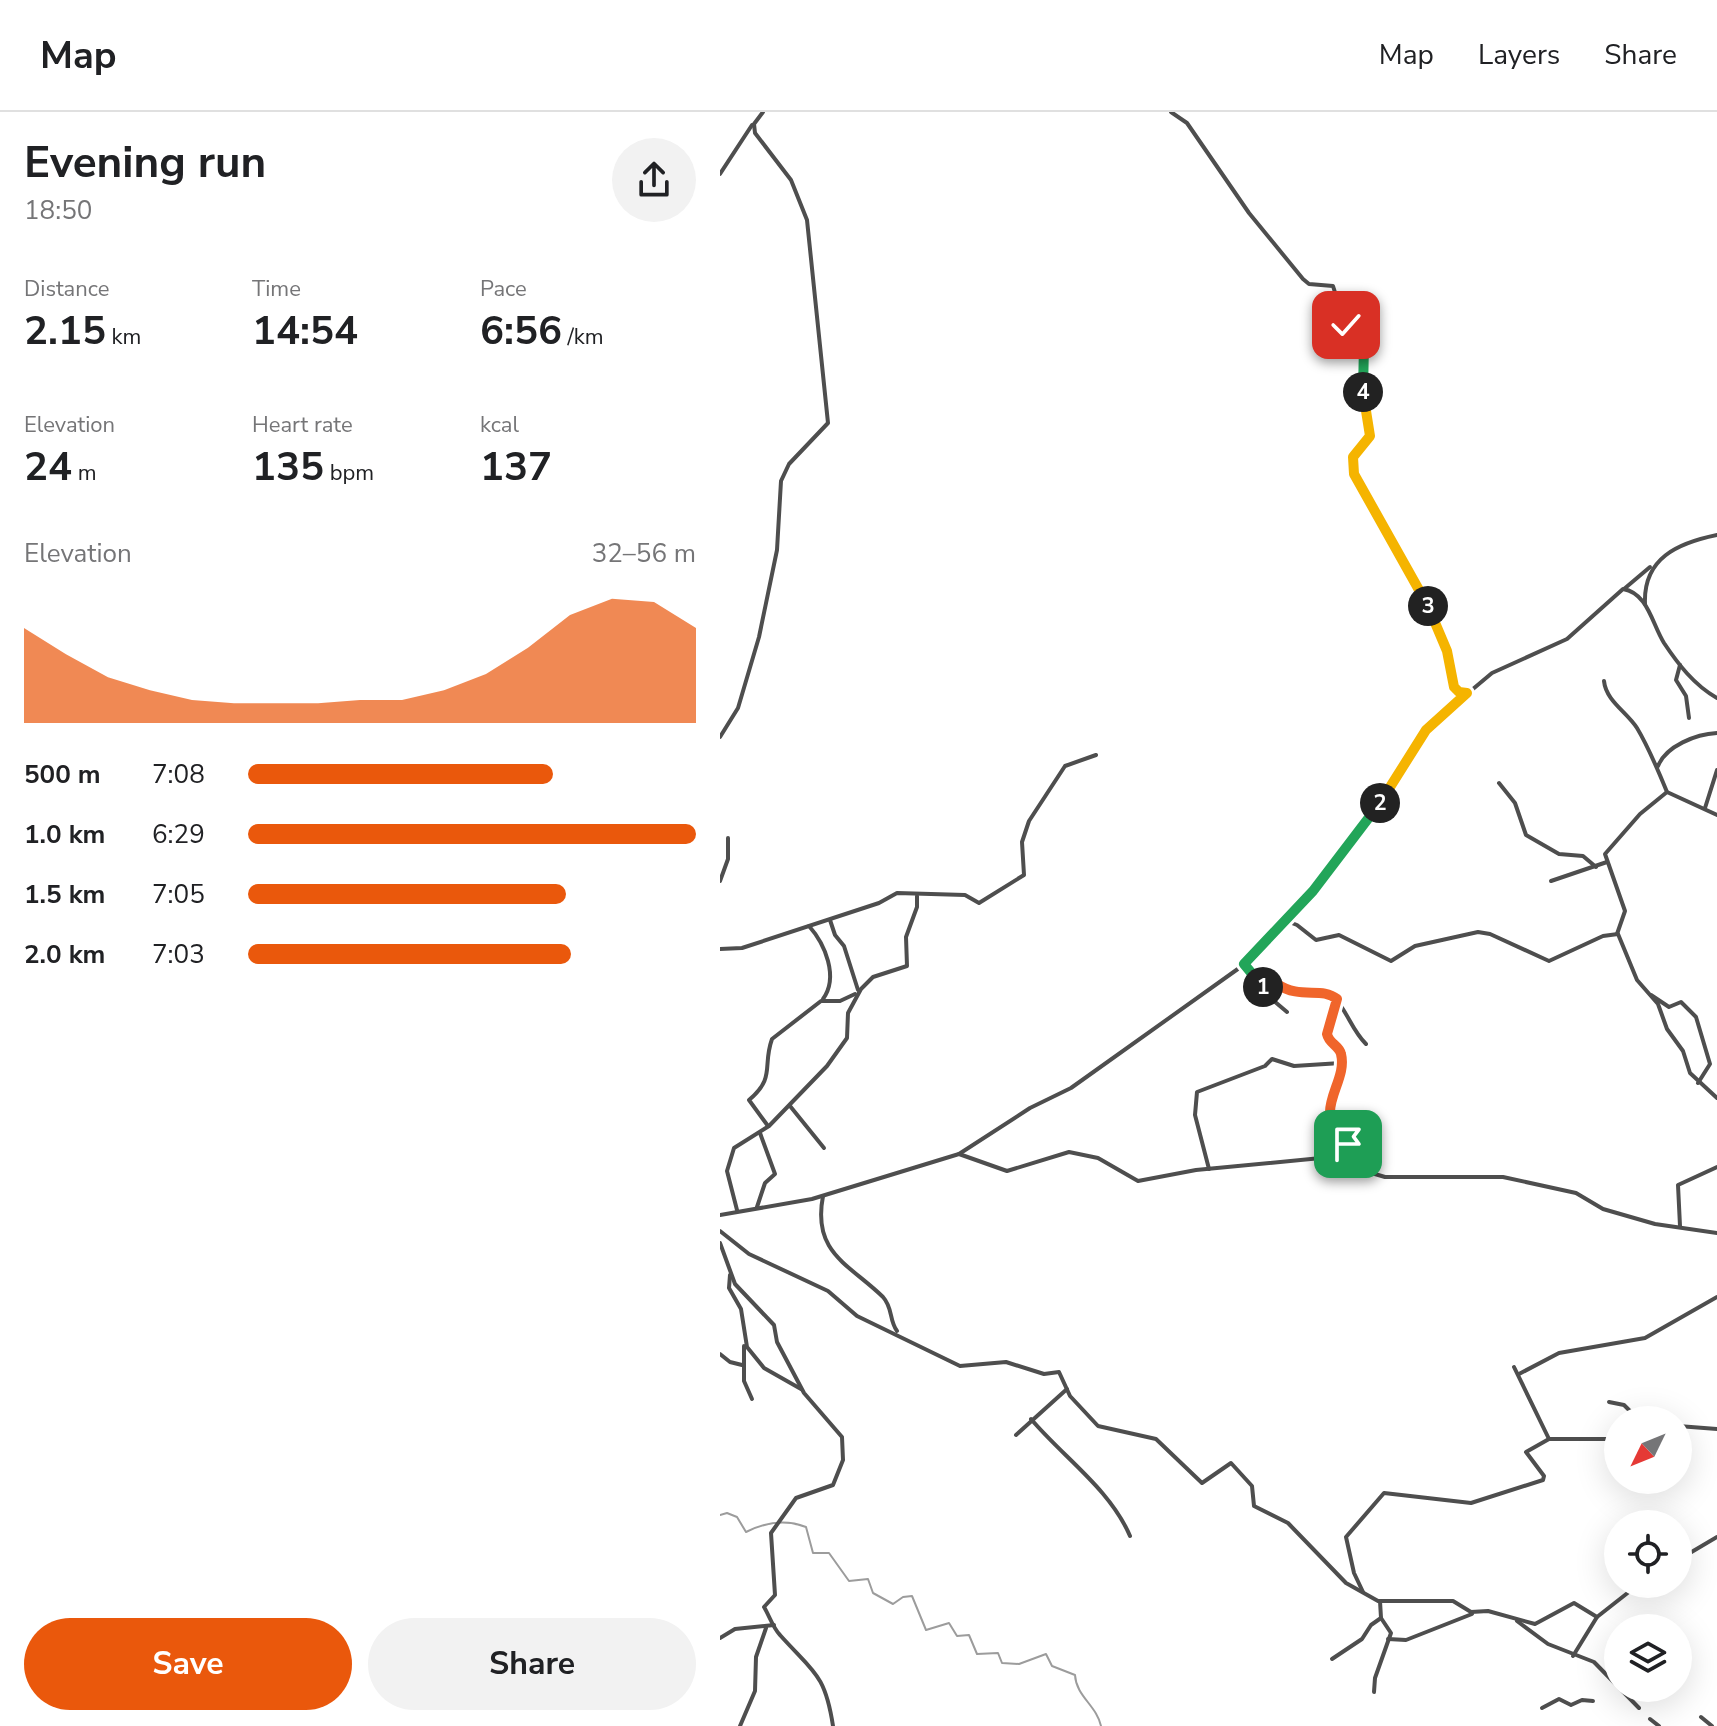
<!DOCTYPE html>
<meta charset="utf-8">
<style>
body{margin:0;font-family:"Nunito Sans",sans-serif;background:#f2f2f2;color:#202124;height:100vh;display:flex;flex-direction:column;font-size:30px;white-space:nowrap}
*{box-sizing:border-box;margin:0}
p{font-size:26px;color:#757577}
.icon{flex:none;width:44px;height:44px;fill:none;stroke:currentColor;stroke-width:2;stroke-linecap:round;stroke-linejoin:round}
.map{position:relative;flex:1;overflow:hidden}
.details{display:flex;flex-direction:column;background:#fff;width:720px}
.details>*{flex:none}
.needle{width:52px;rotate:227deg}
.fabs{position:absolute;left:884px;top:1294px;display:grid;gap:16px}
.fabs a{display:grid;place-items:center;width:88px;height:88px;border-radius:50%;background:#fff;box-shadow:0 8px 32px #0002;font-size:40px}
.pin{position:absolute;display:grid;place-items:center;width:68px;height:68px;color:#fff;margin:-34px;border-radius:16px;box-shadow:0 4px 12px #0006}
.km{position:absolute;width:40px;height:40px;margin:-20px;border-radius:50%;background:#222;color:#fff;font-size:22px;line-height:40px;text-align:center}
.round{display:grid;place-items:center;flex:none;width:84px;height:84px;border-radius:42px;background:#f2f2f2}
.headline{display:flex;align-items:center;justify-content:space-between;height:136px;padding:0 24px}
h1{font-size:44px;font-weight:700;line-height:60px}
.stats{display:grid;grid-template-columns:repeat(3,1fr);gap:12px;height:136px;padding:8px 24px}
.stats div{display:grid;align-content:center}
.stats b{font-size:40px;font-weight:700}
.stats small{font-size:22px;font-weight:400}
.stats p{font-size:22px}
.chart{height:224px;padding:16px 24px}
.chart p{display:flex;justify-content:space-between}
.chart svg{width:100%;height:144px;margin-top:8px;fill:#ea580c;opacity:.7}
.cta{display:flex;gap:16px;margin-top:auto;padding:16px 24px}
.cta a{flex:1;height:92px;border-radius:48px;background:#ea580c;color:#fff;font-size:32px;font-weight:700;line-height:92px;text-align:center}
.cta a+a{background:#f2f2f2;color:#202124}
ul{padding:0 24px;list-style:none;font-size:26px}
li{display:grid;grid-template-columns:128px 96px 1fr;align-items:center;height:60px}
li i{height:20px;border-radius:10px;background:#ea580c}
header{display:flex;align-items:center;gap:48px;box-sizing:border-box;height:112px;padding:0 40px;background:#fff;border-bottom:2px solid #e0e0e0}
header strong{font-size:38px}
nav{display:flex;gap:44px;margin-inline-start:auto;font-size:28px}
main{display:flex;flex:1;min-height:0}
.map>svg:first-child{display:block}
</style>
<header>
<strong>Map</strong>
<nav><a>Map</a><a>Layers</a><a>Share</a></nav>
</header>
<main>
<section class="details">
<div class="headline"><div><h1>Evening run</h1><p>18:50</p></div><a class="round"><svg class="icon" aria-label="share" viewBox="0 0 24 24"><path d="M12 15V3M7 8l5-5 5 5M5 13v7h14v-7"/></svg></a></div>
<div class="stats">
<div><p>Distance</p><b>2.15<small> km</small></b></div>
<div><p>Time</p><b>14:54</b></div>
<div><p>Pace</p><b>6:56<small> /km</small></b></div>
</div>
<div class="stats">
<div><p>Elevation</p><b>24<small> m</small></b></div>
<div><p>Heart rate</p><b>135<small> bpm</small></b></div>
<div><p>kcal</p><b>137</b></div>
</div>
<div class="chart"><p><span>Elevation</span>32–56 m</p>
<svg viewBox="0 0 160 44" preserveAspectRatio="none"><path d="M0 44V15L10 23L20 30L30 34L40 37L50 38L60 38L70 38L80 37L90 37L100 34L110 29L120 21L130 11L140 6L150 7L160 15V44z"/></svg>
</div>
<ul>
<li><b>500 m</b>7:08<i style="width:68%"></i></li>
<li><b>1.0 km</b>6:29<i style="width:100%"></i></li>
<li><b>1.5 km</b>7:05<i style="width:71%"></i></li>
<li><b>2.0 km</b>7:03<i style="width:72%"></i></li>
</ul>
<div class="cta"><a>Save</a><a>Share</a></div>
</section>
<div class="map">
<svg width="997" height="1614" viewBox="0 0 997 1614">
<rect width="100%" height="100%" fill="#fff"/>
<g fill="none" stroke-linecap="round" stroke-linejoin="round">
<path stroke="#9c9c9c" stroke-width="2" d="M0,1403L7,1401L17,1405L26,1420C46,1410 65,1407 86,1415L93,1441H109L129,1469L148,1467L153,1481L173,1492L183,1485L192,1484L206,1518L229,1511L237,1524L249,1523L257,1542L278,1541L282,1551L299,1552L326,1542L332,1554L355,1563C356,1584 377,1594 381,1614"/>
<g stroke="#4e4e4e" stroke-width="4">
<polyline points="451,0 467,11 529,101 583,167 589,172 613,174 624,209 643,230 643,288 650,324 633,345 633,358 713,503 739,580 747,581"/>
<polyline points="0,62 32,13"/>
<polyline points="904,477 930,455"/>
<path d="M925,492C923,446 958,431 997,423"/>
<polyline points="960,553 956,568 966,584 969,606"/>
<path d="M884,569C886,589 907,600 917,616C929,636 938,658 947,680L997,703"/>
<polyline points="0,625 18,596 39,525 57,438 61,369 69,352 108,311 87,108 71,68 35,21 34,12 43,0"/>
<path d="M938,654C946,634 976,622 997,621"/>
<polyline points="779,671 795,691 806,723 839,742 863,744 876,755"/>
<polyline points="985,696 997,658"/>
<polyline points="0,769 8,747 8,726"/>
<polyline points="831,769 887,750"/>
<polyline points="110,808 115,823 124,834 138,878"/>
<polyline points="564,808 577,813 596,828 619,823 671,849 695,834 758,820 770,822 829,849 883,824 898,822 917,868 938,892 947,917 963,939 970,961 997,986"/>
<path d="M89,814C105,832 119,865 103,887"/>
<polyline points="897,822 905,799 885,742 920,702 947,680"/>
<polyline points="0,837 22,836 159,791 177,781 245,783 259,791 304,763 302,730 309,709 345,654 376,643"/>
<polyline points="524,852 548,884 567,900"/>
<path d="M543,876L557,872L579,883L610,882C627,896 630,916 646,932"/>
<polyline points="931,883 949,895 961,890 976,905 990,952 978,971"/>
<polyline points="617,887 607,922 621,946 619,974 610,1002 628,1025 626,1056"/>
<polyline points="70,994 104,1036"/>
<path d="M48,1014L29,988C56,965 42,955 52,927L101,889H120L135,882"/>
<path d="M239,1042L310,996L351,976L522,854L611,756L716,608L772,561L847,527L903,477C928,481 932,512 944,531C958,552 974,573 997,586"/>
<polyline points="489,1057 475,1003 477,980 545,954 552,947 574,954 621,951"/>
<path d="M103,1084C92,1141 129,1152 163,1185C173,1196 169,1208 177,1219"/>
<polyline points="37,1095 45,1071 55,1062 40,1021"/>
<polyline points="17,1098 7,1059 14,1036 49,1014 107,954 127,926 128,901 141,877 153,865 187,854 186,825 197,795 197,784"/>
<polyline points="0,1103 92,1087 239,1042 287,1059 349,1040 378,1046 418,1069 476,1058 601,1046 665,1065 783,1065 856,1081 883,1097 935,1112 997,1121"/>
<polyline points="960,1114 958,1073 997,1055"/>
<polyline points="0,1119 29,1142 108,1179 137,1204 240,1254 286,1250 324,1262 339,1260 350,1284 378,1314 436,1327 482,1371 511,1351 532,1374 534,1394 568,1411 626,1471 658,1489 733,1489 751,1500 768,1499 815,1512 854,1491 877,1505 919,1472"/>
<path d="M0,1131L15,1172L54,1213L57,1230L84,1281L122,1325L123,1348L113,1373L76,1386L51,1421L55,1483L44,1495C49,1503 53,1516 60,1523C93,1560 105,1561 113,1614"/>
<polyline points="10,1163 9,1176 21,1197 27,1235 44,1256 81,1277"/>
<polyline points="24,1234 24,1269 32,1287"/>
<polyline points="0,1242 10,1250 22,1253"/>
<polyline points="794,1255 829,1327"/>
<polyline points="799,1262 839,1241 925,1226 997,1185"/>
<polyline points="889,1290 904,1293 919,1308"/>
<path d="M311,1307C343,1345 390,1377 410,1424"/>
<polyline points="958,1314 997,1317"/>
<polyline points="296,1323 347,1277"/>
<polyline points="958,1448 997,1425"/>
<polyline points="643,1480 634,1461 626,1425 664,1381 751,1391 823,1368 824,1364 806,1340 829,1327 898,1327"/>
<polyline points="797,1509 828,1532 874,1550 919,1596"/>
<polyline points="0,1526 15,1517 54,1513"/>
<polyline points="668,1527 686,1528 752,1502"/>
<polyline points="853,1544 877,1505"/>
<polyline points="612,1547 642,1527 651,1513 661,1506"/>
<polyline points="654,1580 655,1566 671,1521 661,1506 660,1489"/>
<polyline points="822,1596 839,1587 851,1593 862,1588 873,1589"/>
<polyline points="981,1605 992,1614"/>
<polyline points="930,1607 939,1614"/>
<polyline points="20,1614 35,1579 36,1545 46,1516"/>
</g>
</g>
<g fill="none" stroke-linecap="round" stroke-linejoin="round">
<defs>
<path id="split-1" d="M543,875L557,872C581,888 601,874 617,887L607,922C609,932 619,933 621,942C626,962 610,981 610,1000C611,1013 628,1016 628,1032"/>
<polyline id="split-2" points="543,875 524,852 593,779 660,691"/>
<polyline id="split-3" points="660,691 706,618 747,581 739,580 734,575 727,539 708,494"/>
<polyline id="split-4" points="643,280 650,324 633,345 634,362 708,494"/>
<polyline id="split-5" points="626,213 644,232 643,280"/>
</defs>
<use href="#split-1" stroke="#fff" stroke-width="16"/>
<use href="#split-2" stroke="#fff" stroke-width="16"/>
<use href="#split-3" stroke="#fff" stroke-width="16"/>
<use href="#split-4" stroke="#fff" stroke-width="16"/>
<use href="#split-5" stroke="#fff" stroke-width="16"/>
<use href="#split-1" stroke="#f0652b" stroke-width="10"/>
<use href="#split-2" stroke="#22a559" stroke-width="10"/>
<use href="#split-3" stroke="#f5b400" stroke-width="10"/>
<use href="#split-4" stroke="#f5b400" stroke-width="10"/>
<use href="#split-5" stroke="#22a559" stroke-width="10"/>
</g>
</svg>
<div class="fabs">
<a><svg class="needle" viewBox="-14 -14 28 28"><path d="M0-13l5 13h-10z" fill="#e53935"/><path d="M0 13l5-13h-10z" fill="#757577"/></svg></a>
<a><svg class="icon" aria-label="locate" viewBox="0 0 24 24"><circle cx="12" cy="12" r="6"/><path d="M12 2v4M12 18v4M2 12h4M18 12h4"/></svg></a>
<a><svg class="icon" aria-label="layers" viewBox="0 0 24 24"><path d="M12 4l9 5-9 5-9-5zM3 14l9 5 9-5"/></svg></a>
</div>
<div class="pin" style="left:628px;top:1032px;background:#1e9e55"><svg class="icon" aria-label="arrive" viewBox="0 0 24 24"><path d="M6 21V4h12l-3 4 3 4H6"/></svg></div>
<div class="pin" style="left:626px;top:213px;background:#d93025"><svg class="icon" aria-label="check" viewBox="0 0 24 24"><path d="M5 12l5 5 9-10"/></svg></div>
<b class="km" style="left:543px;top:875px">1</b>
<b class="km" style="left:660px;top:691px">2</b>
<b class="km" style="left:708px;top:494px">3</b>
<b class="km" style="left:643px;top:280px">4</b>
</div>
</main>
